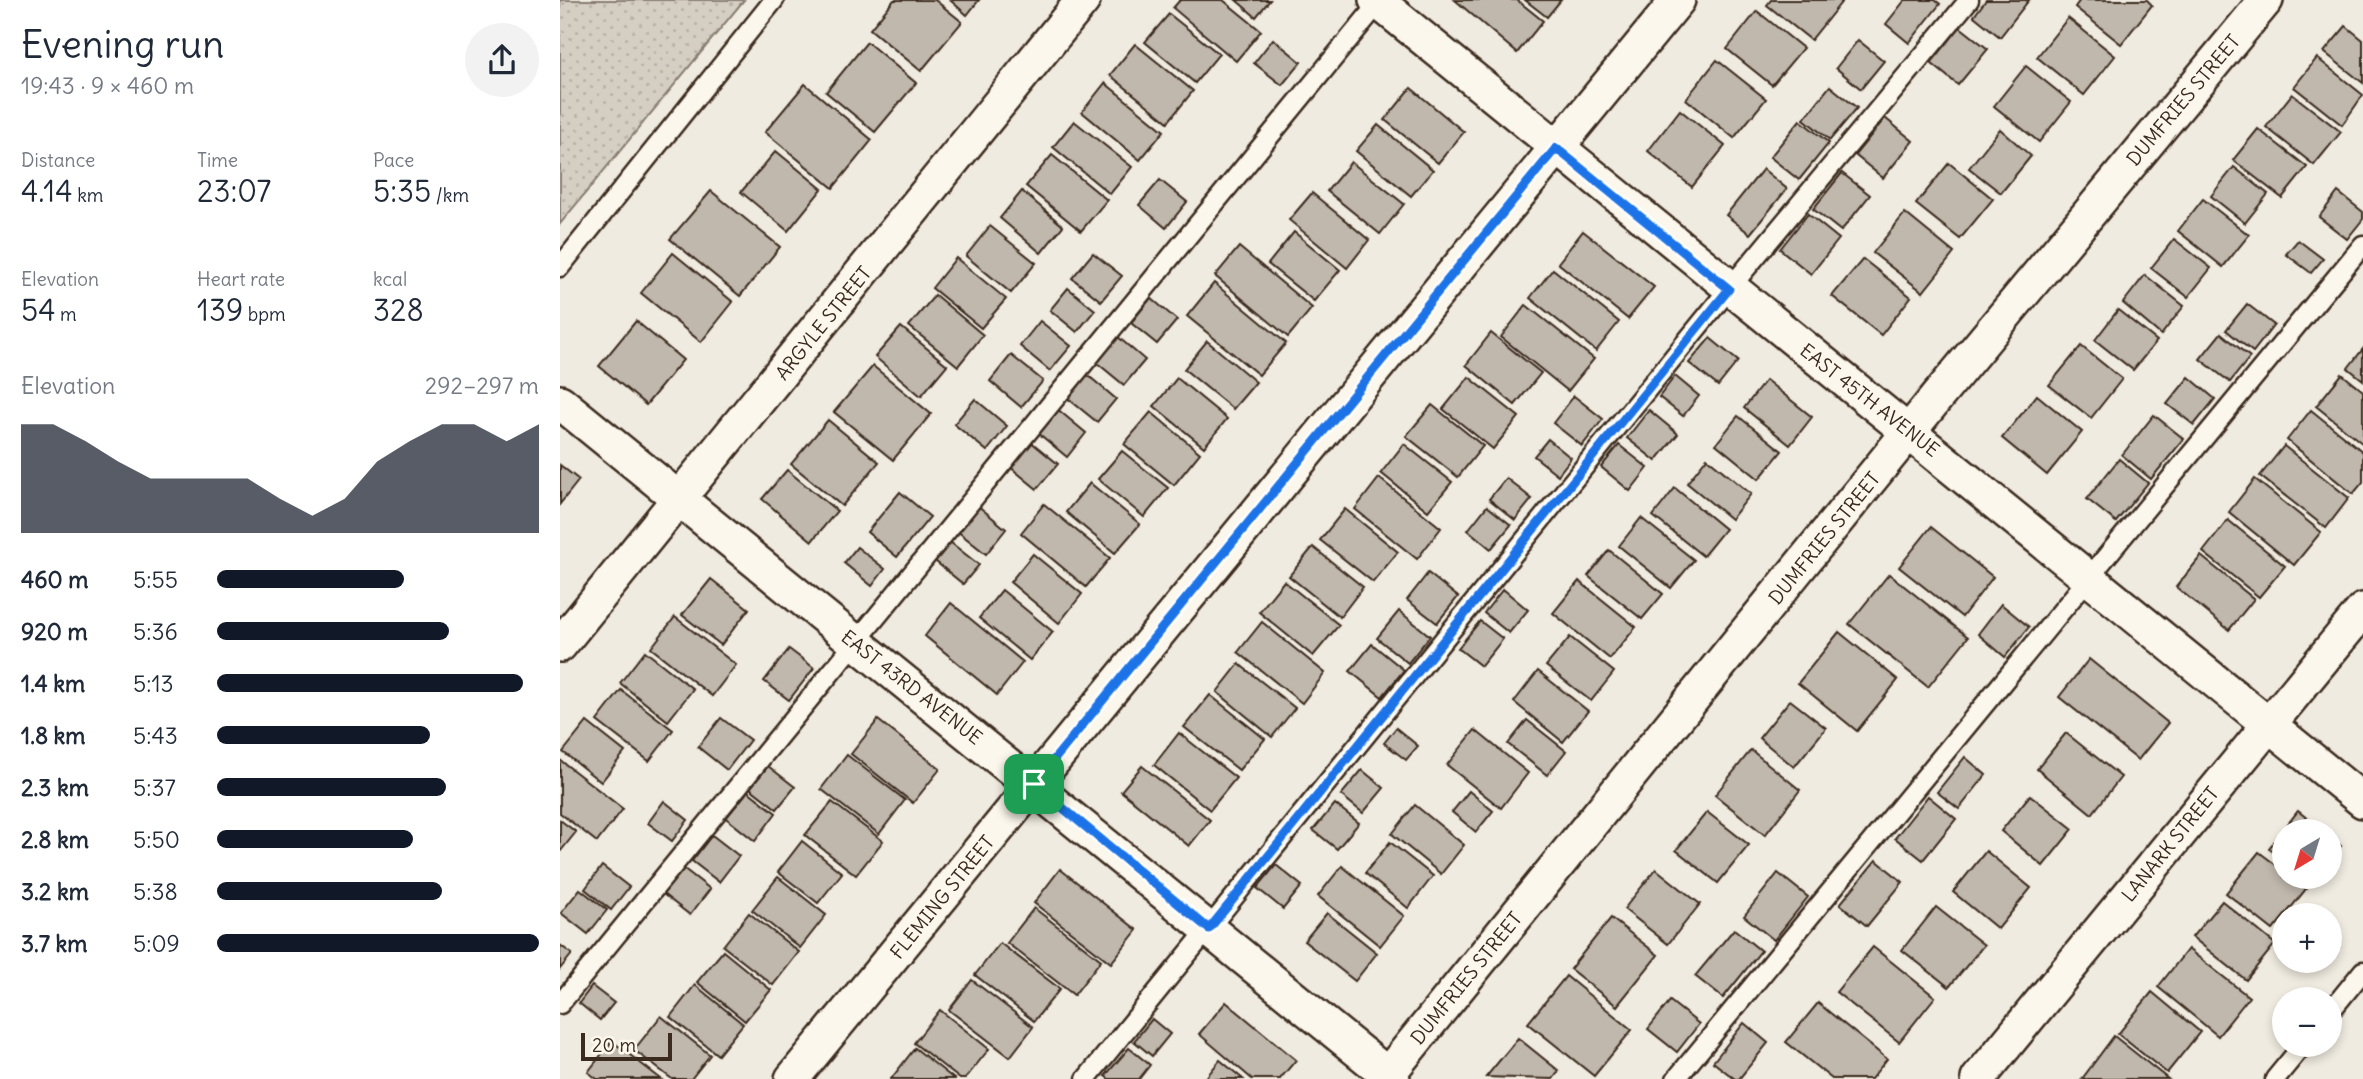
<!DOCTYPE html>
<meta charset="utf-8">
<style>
body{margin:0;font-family:Delius,sans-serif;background:#f2f2f3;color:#1f2937;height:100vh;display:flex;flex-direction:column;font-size:26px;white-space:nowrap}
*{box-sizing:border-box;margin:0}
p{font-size:23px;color:#747a83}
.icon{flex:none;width:38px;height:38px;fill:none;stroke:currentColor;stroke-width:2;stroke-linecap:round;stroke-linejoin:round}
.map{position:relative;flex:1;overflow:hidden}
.side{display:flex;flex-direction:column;background:#fff;width:560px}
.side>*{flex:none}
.needle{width:46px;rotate:218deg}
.buttons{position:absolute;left:1712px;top:819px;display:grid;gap:14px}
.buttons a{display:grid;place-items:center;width:70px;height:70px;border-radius:50%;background:#fff;box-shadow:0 4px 10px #0003;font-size:35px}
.scale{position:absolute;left:21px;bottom:18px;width:91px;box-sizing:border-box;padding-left:7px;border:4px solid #3b2a1e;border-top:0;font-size:19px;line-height:24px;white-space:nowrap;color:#3b2a1e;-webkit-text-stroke:5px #fbf7ec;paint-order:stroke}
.pin{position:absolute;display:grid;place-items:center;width:60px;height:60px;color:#fff;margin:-30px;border-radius:14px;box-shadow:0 4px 10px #0006}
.round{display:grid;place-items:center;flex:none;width:74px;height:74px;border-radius:37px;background:#f2f2f3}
.headline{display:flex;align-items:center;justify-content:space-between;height:119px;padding:0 21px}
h1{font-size:38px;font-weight:600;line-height:52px}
.stats{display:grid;grid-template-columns:repeat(3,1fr);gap:10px;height:119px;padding:7px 21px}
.stats div{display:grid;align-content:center}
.stats b{font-size:30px;font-weight:600}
.stats small{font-size:19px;font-weight:400}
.stats p{font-size:19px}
.chart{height:196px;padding:14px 21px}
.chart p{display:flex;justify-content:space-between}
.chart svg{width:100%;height:126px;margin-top:7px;fill:#111827;opacity:.7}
ul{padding:0 21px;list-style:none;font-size:23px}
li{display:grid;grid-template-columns:112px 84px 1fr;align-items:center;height:52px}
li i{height:18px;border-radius:9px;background:#111827}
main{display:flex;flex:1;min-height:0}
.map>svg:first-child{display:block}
</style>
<main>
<section class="side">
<div class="headline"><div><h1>Evening run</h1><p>19:43 · 9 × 460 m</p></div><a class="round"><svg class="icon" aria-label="share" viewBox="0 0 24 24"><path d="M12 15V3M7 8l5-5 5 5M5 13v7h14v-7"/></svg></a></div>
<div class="stats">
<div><p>Distance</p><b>4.14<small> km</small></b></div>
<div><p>Time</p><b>23:07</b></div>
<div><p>Pace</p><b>5:35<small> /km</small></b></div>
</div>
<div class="stats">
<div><p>Elevation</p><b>54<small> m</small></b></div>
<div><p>Heart rate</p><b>139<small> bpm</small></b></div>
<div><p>kcal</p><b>328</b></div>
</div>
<div class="chart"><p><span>Elevation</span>292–297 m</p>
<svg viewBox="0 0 160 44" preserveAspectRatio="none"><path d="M0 44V6L10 6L20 12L30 19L40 25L50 25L60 25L70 25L80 32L90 38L100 32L110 19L120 12L130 6L140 6L150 12L160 6V44z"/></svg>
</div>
<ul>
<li><b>460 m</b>5:55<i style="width:58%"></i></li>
<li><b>920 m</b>5:36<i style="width:72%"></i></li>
<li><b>1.4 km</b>5:13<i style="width:95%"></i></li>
<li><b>1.8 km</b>5:43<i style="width:66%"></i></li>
<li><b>2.3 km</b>5:37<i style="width:71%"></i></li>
<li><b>2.8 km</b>5:50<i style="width:61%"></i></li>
<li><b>3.2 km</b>5:38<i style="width:70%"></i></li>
<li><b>3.7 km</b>5:09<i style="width:100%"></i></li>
</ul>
</section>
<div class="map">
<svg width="1803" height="1079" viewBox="0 0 1803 1079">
<defs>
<pattern id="park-dots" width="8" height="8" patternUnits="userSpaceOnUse" patternTransform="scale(1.75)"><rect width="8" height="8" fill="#d5cec3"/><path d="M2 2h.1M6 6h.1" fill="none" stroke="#b8b1a7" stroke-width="1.8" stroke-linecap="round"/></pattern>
</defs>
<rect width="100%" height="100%" fill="#f0ebe0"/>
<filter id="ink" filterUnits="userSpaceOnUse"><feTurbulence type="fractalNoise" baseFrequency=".0143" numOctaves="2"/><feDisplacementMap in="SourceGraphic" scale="14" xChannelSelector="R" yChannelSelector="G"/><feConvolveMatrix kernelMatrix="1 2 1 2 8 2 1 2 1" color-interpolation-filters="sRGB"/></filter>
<g filter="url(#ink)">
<polygon fill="url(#park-dots)" stroke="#887c70" stroke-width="2" points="0,0 184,0 0,224"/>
<g fill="#c0b8ad" stroke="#3b2a1e" stroke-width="2">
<polygon points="334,0 375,0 402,22 361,71 310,29"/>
<polygon points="390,0 419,0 407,15"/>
<polygon points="620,0 663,0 701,31 676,61 613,8"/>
<polygon points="676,0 710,0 696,17"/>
<polygon points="895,0 957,0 983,21 957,53"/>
<polygon points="965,0 1001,0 987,17"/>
<polygon points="1211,0 1283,0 1251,40 1207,5"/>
<polygon points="1345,0 1375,0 1380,4 1349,43 1326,24"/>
<polygon points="1426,0 1469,0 1440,37 1414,16"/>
<polygon points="1520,0 1587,0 1592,5 1561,44 1515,7"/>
<polygon points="1197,11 1243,48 1212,85 1167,49"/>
<polygon points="609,14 659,54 635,83 585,42"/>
<polygon points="1508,18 1555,56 1524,95 1477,57"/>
<polygon points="1786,26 1803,40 1803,83 1764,52"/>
<polygon points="1400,27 1428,49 1398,85 1371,63"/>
<polygon points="713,39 741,62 722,85 694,63"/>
<polygon points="1298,40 1324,61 1301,89 1276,68"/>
<polygon points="307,42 356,83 315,132 266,92"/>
<polygon points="575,44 633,91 608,122 550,75"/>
<polygon points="1757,58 1803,95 1782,125 1734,87"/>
<polygon points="1157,60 1206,99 1174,138 1126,99"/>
<polygon points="1466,66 1511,102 1479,142 1434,106"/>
<polygon points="545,83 604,131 580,160 522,112"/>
<polygon points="245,84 312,140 273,188 205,132"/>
<polygon points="1270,86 1297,108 1270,140 1244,119"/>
<polygon points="851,88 904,132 878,163 825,120"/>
<polygon points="1732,94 1781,132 1754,165 1706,127"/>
<polygon points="1120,110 1165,146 1132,187 1088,151"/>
<polygon points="1325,118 1353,141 1323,178 1295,155"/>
<polygon points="1240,120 1269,143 1239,180 1210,157"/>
<polygon points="514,121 572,167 550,194 493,147"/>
<polygon points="818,125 873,170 851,196 796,151"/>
<polygon points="1440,129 1471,156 1441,193 1409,168"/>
<polygon points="1698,129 1747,167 1722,198 1673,160"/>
<polygon points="216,151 262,189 228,231 181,192"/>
<polygon points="492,155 547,200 521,231 466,186"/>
<polygon points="791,162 844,204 820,234 767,191"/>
<polygon points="1389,163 1433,199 1400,239 1356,204"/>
<polygon points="1674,167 1708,194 1685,223 1651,196"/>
<polygon points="1203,169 1227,189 1190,234 1166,215"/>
<polygon points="1282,173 1310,195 1281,231 1253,209"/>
<polygon points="600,180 627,202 606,228 579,205"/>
<polygon points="151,191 220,247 180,296 110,239"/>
<polygon points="462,191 503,226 481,253 440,218"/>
<polygon points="1778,192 1803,212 1803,219 1787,239 1759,217"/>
<polygon points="752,193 809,240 787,268 729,220"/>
<polygon points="1643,199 1689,235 1663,267 1618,231"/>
<polygon points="1345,213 1394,253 1363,292 1313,253"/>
<polygon points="1248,214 1279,239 1251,274 1220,249"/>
<polygon points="430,226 476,263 451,293 406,256"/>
<polygon points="1023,231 1094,287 1068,319 998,263"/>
<polygon points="734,232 780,270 754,301 708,264"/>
<polygon points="1614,239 1651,268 1628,297 1591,268"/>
<polygon points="1738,240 1763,259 1751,273 1726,254"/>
<polygon points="679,247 752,308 728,337 655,276"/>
<polygon points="113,253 173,302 141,342 81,293"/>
<polygon points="533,253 562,276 541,301 512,278"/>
<polygon points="396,258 446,299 421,328 372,288"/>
<polygon points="1303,259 1351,297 1321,335 1272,296"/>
<polygon points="993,269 1059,322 1036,351 970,298"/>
<polygon points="1585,275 1624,306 1601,335 1563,303"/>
<polygon points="654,283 726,343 699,375 627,316"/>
<polygon points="508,288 535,310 517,332 490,310"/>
<polygon points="375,295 423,335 398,366 349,326"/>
<polygon points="591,298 617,320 597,344 571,323"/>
<polygon points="1687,304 1714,325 1693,352 1666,330"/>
<polygon points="966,305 1034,359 1008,391 941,337"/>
<polygon points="1558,310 1597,341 1573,370 1535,340"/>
<polygon points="76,321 123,360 86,405 39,366"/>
<polygon points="480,321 511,346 490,371 460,346"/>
<polygon points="341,327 387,365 361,396 315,357"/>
<polygon points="931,333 981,373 955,405 906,365"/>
<polygon points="1661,333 1690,357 1670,382 1640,359"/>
<polygon points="557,336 585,360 564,385 536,362"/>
<polygon points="1150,338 1178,361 1158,386 1129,363"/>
<polygon points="647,341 696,382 673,409 624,369"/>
<polygon points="1521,346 1562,379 1531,418 1489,385"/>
<polygon points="1803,349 1803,380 1788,368"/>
<polygon points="451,355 483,381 461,407 430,381"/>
<polygon points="313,366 371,414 333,460 274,412"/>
<polygon points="524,372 556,399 537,422 505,396"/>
<polygon points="1782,374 1803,391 1803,444 1756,406"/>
<polygon points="1115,376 1139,396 1123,416 1099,397"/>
<polygon points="909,377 959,417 933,449 883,409"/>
<polygon points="1629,377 1655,399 1634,425 1607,404"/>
<polygon points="617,378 667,419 644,447 594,406"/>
<polygon points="1206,380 1252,417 1230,445 1184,408"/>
<polygon points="1477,395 1522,432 1487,475 1442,438"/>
<polygon points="1014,396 1043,419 1022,446 993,423"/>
<polygon points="415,399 447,426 427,451 394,424"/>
<polygon points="872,405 923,446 898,477 846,436"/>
<polygon points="496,408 526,433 507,457 477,432"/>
<polygon points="1089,410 1118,434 1096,461 1067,438"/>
<polygon points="1751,410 1803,452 1803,482 1793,494 1727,440"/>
<polygon points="591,412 640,453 614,485 564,444"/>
<polygon points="1594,415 1624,439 1591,479 1562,455"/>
<polygon points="1178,416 1222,451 1199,479 1156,444"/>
<polygon points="268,420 319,462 282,506 231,464"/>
<polygon points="988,439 1011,458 998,475 974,456"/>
<polygon points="470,441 498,464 477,489 449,466"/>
<polygon points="844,444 892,482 868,511 821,473"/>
<polygon points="1059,445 1088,468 1070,491 1041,467"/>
<polygon points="1724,446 1789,498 1766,528 1700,476"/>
<polygon points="562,451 608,488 584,517 538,479"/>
<polygon points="1147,458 1191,494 1171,519 1127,483"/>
<polygon points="1559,459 1588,483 1556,522 1527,499"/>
<polygon points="0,465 19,480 0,504"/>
<polygon points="227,470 277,511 252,541 202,499"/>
<polygon points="819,478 881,528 857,559 795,509"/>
<polygon points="946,478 972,499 955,520 929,499"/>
<polygon points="1695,479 1761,532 1734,565 1669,512"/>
<polygon points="530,483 580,524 555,553 506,512"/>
<polygon points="1115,488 1165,529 1143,556 1093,516"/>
<polygon points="340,492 370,517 337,557 307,532"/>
<polygon points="484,504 550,558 526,587 461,533"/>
<polygon points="417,505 446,529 426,554 396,530"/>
<polygon points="927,506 951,525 931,549 908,530"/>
<polygon points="785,509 838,552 813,582 760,540"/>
<polygon points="1081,518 1134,560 1111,588 1059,546"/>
<polygon points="1668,520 1725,566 1699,597 1643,552"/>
<polygon points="1371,527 1433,577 1402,617 1339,567"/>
<polygon points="390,542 419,565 403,584 375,561"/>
<polygon points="297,547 325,569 312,586 284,563"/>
<polygon points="753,547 803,587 780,617 729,576"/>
<polygon points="1049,550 1103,594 1082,619 1028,576"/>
<polygon points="473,554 522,594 499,623 450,582"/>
<polygon points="1641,556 1694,599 1669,630 1616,587"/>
<polygon points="868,573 898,597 877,623 847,600"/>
<polygon points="1329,574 1408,637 1368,687 1289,624"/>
<polygon points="151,579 189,609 161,645 122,615"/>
<polygon points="724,581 779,625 753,656 699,612"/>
<polygon points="1019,581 1076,627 1050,659 993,613"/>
<polygon points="943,589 968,610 949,633 924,613"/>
<polygon points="442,590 493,632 470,660 419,618"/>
<polygon points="391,603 463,662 437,695 365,636"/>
<polygon points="1441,604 1469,627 1445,657 1418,634"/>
<polygon points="839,611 870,636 848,663 817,638"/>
<polygon points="115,617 176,665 152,696 91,648"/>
<polygon points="920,621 943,639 921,666 898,648"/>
<polygon points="702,622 765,673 742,703 678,652"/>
<polygon points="1279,632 1338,680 1297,731 1238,683"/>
<polygon points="1010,637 1054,672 1031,701 986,666"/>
<polygon points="812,644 844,670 822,697 790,671"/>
<polygon points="229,649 254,668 229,700 204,681"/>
<polygon points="85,651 133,689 108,721 60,683"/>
<polygon points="1529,659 1608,723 1578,760 1499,697"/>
<polygon points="679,664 735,708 712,737 657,692"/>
<polygon points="978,671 1028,711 1003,742 954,702"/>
<polygon points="61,690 113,730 89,761 37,721"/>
<polygon points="650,695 705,739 679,770 624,727"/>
<polygon points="1230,700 1266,728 1234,767 1199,738"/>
<polygon points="161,718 190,740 167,770 138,747"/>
<polygon points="318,720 380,769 353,803 291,754"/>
<polygon points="967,720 1006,751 987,775 948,744"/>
<polygon points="27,722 65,752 41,782 3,752"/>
<polygon points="836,728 858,746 846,760 824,743"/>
<polygon points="915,730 968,773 941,808 887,765"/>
<polygon points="619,733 676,778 650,810 594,765"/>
<polygon points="1506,733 1561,777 1532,814 1477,769"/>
<polygon points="1191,750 1240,790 1205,835 1155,795"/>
<polygon points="287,755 345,800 319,834 261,789"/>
<polygon points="1405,757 1426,775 1399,809 1377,792"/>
<polygon points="0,760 63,809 37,842 0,813"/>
<polygon points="208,766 235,787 217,809 190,788"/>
<polygon points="582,766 650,820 629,846 561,791"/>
<polygon points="802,770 824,788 803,813 781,795"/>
<polygon points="188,791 216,813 195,841 166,818"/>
<polygon points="909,791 933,811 916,832 892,812"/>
<polygon points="1470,795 1513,829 1483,866 1441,831"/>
<polygon points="1368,796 1396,819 1363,860 1335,838"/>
<polygon points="104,801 128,820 112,841 88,823"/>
<polygon points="272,802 323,841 296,875 245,835"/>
<polygon points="775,804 799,823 777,849 753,830"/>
<polygon points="855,805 904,845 881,874 832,834"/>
<polygon points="1738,811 1763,831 1724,831 1724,860 1709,848"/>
<polygon points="1147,812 1189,845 1158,883 1116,850"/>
<polygon points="0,820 16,832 0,852"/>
<polygon points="152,835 179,856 159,882 132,861"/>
<polygon points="1769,836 1781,846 1769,860"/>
<polygon points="242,841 282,873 258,903 218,872"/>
<polygon points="830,842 873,876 848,908 805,873"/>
<polygon points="1426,851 1471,888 1438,929 1393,892"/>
<polygon points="1699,852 1724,871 1724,877 1731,877 1746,889 1713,930 1666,893"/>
<polygon points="1316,860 1343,882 1307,926 1280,904"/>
<polygon points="716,865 742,886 723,909 697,888"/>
<polygon points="42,866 69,887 51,910 25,889"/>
<polygon points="782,866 844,916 820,946 758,896"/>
<polygon points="123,868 150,889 130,915 103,894"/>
<polygon points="500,869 577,930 551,963 474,903"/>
<polygon points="1096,869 1140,904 1108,944 1064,909"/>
<polygon points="1218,873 1248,897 1214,940 1184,916"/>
<polygon points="218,877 266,915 240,948 192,910"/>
<polygon points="20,889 47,910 28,934 1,913"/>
<polygon points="1662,901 1715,944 1686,980 1632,937"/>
<polygon points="1376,907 1424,945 1389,987 1342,950"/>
<polygon points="474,908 541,960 514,995 447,943"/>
<polygon points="189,913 239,952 213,985 163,946"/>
<polygon points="767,913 817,953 795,981 744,941"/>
<polygon points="1051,918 1098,955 1057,1006 1010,969"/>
<polygon points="1174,929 1201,951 1163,998 1135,976"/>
<polygon points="440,943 500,989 474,1021 415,975"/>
<polygon points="0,945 12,954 0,969"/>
<polygon points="1313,947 1375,997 1339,1042 1276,992"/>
<polygon points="1628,949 1689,997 1658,1036 1598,987"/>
<polygon points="163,951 211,990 185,1021 137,982"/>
<polygon points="1006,976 1072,1030 1034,1076 968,1023"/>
<polygon points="412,980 473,1027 450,1057 389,1010"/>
<polygon points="135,985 183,1024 158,1055 110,1017"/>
<polygon points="32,986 54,1003 40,1020 19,1003"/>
<polygon points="1592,992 1640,1032 1607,1073 1558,1034"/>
<polygon points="1110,1001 1139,1024 1117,1052 1088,1029"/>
<polygon points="666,1002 736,1060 720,1079 692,1079 639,1034"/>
<polygon points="1258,1003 1327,1059 1311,1079 1272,1079 1226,1042"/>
<polygon points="380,1010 429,1049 405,1079 400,1079 354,1043"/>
<polygon points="101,1016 150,1055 131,1079 112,1079 74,1050"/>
<polygon points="592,1019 610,1034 592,1056 574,1041"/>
<polygon points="1184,1023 1208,1043 1179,1079 1175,1079 1153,1062"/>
<polygon points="1554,1036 1608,1079 1522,1079"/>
<polygon points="958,1038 999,1071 993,1079 926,1077"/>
<polygon points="52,1041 101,1079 37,1079 28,1072"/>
<polygon points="355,1048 394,1079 331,1079"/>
<polygon points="569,1048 590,1065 579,1079 549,1079 545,1076"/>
<polygon points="660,1060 683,1079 645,1079"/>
</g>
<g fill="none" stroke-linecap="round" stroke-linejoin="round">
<defs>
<g id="service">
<polyline points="0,267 214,0"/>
<polyline points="0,1004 821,0"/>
<polyline points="1769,1013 1803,971"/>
<polyline points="526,1079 1169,289 1409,0"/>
<polyline points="1116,1079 1803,245"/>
<polyline points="1715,1079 1743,1045"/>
</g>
<g id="minor">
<polyline points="816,0 1803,801"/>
<polyline points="0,402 833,1079"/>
<polyline points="0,645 523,0"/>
<polyline points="232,1079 1118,0"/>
<polyline points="824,1079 1377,397 1706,0"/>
<polyline points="1418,1079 1803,610"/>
</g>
</defs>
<use href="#service" stroke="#3b2a1e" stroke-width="23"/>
<use href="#minor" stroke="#3b2a1e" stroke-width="38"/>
<use href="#service" stroke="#fbf7ec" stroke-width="18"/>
<use href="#minor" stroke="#fbf7ec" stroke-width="33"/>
</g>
</g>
<g fill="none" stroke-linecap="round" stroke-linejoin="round" filter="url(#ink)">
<defs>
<polygon id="route" points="996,148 1169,289 649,929 474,784"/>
</defs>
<use href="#route" stroke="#fff" stroke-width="14"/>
<use href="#route" stroke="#1a73e8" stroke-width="9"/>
</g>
<g text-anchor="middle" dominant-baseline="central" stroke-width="5" stroke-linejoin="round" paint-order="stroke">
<g font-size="19" fill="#3b2a1e" stroke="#fbf7ec">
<text transform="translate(1623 100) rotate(-50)">DUMFRIES STREET</text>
<text transform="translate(263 323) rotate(-51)">ARGYLE STREET</text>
<text transform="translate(1310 400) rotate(38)">EAST 45TH AVENUE</text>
<text transform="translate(1264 538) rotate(-51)">DUMFRIES STREET</text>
<text transform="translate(352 687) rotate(38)">EAST 43RD AVENUE</text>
<text transform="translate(1610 844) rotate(-51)">LANARK STREET</text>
<text transform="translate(382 897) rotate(-51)">FLEMING STREET</text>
<text transform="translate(906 978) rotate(-51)">DUMFRIES STREET</text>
</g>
</g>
</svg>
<div class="buttons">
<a><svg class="needle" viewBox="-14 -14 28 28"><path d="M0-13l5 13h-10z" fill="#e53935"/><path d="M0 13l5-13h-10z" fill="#747a83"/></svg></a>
<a>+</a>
<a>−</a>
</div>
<div class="scale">20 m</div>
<div class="pin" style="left:474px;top:784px;background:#1e9e55"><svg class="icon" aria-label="arrive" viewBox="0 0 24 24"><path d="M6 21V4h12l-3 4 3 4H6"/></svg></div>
</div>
</main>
